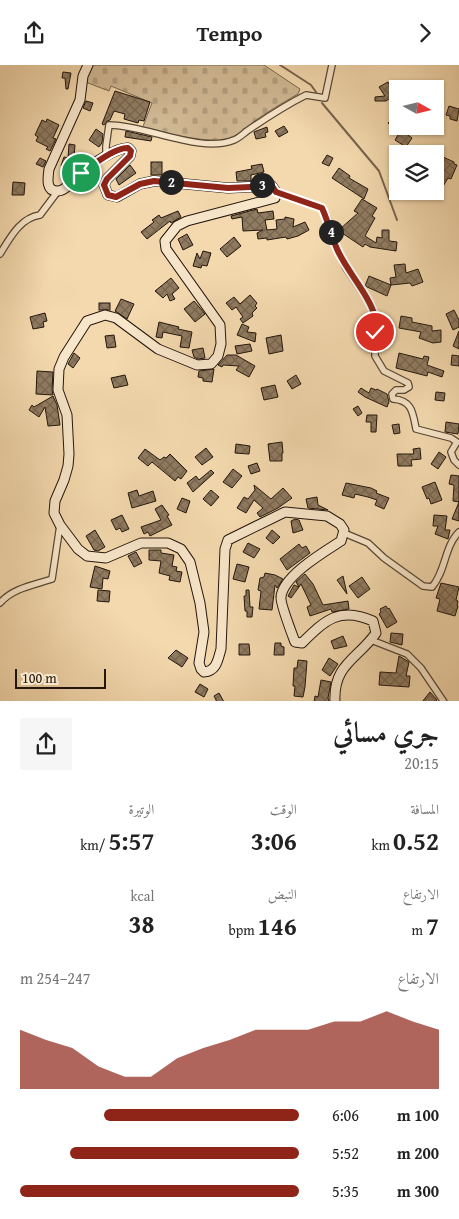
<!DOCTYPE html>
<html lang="ar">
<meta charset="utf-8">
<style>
body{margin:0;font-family:"Gentium Book Plus",Amiri,serif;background:#f6f6f6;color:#222;direction:rtl;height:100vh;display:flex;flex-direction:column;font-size:19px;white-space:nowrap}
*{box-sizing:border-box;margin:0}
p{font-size:16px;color:#767676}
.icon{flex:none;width:28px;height:28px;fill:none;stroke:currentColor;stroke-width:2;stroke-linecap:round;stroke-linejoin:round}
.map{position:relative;height:636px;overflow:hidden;direction:ltr}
.side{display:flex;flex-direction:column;background:#fff;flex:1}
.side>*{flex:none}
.needle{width:32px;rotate:98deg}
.tools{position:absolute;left:389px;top:15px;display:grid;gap:10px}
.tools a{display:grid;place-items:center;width:55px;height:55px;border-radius:0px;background:#fff;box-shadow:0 1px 4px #0004;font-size:25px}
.scale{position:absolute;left:15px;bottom:12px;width:91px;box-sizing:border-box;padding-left:5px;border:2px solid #23160d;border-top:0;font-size:14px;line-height:18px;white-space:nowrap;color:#23160d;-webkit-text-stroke:4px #f8e6ca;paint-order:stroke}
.pin{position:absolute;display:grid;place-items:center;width:42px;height:42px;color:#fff;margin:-21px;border:2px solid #fff;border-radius:50%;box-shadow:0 1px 5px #0007}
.km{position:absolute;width:25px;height:25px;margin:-12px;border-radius:50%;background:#222;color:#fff;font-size:14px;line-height:25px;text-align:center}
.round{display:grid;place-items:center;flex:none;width:52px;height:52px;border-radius:0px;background:#f6f6f6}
.overview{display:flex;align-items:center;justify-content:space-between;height:85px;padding:0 20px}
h1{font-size:28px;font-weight:700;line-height:38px}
.stats{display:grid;grid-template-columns:repeat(3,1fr);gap:8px;height:85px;padding:5px 20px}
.stats div{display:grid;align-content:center}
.stats b{font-size:25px;font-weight:700}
.stats small{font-size:14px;font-weight:400}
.stats p{font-size:14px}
.chart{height:140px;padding:10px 20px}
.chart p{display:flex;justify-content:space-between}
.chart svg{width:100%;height:90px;margin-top:5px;fill:#8f2418;opacity:.7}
ul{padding:0 20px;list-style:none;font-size:16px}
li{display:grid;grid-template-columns:80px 60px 1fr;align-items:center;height:38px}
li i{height:12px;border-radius:6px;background:#8f2418}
header{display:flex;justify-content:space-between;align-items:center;height:65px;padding:0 20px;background:#fff;font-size:22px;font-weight:700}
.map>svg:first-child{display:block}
</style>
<header><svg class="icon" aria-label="forward" viewBox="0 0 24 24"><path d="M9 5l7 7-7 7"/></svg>Tempo<svg class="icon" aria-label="share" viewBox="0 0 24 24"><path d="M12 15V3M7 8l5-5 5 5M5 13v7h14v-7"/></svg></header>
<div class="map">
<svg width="459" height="637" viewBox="0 0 459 637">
<defs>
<pattern id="cemetery-stones" width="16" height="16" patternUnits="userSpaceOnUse" patternTransform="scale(1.25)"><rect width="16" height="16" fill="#d0b893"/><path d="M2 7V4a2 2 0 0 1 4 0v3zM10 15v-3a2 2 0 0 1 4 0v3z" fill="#b29d7e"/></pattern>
<pattern id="building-cross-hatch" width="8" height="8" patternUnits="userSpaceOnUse" patternTransform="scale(1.25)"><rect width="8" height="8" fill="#907b61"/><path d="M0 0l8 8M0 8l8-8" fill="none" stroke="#75644e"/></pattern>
</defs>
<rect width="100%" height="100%" fill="#f4d9ae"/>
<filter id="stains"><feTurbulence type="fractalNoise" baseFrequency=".004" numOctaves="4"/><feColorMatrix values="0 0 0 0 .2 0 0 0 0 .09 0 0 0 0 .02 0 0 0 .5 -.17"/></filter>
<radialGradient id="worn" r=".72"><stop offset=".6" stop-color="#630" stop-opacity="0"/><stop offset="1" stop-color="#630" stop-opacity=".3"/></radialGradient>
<path fill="url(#cemetery-stones)" stroke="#7a6750" d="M92,0H264L300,24L298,29C282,38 267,47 252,58C248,62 243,69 238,72C218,82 165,67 142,64L152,38L111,21L109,26L83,16Z"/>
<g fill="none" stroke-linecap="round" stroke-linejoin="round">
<g stroke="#76634d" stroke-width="2">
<polyline points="280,0 311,20 316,27"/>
<polyline points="322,38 379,106 397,155"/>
</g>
</g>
<g fill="url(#building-cross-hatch)" stroke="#23160d">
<polygon points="63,7 71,8 68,24 66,24 65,13 62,13"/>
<polygon points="388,17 395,30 386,36 375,36 375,32 385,31 379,22"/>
<polygon points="115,26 150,37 144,56 139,55 138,58 124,54 125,49 114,46 110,55 107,56 104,60 102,59"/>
<polygon points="86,36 93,38 90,46 83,43"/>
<polygon points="449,41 459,44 457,56 450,54 450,51 446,50"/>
<polygon points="398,48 398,66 388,58"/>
<polygon points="47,54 59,60 53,73 56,74 50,86 46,84 48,82 36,76 38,72 35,70 42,55 46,57"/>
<polygon points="284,61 288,67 279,72 275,66"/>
<polygon points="267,62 268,67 265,68 266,72 256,74 254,67"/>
<polygon points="96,64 103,69 102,78 99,82 89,75"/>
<polygon points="401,65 412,73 406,82 395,75"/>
<polygon points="126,66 152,72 151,76 125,72"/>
<polygon points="69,79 75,80 74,92 68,104 61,101 64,92 68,93"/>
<polygon points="327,90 333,93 329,101 322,98"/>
<polygon points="443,92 454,97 454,99 457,100 451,114 448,113 442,123 435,130 435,113 440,104 439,103"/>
<polygon points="40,93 46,96 43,102 36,99"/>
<rect x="151" y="97" width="11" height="13"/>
<polygon points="262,99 264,107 251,110 251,116 237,116 236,107 252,104 251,101"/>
<polygon points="130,100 136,108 119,120 116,114"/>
<polygon points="339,103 350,111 349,113 368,124 364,134 332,113"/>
<polygon points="13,117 25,118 24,130 12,130"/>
<polygon points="362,134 377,143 372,151 375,153 365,171 376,178 377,172 382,173 382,165 389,165 389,176 397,177 396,186 370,182 365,179 363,182 342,168 342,166 340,164 358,148 354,146"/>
<polygon points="257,144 258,148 273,146 274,154 265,155 267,165 277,164 276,155 285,154 285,152 294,154 293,162 305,157 309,165 298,171 287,174 286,172 267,175 267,173 258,174 257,168 263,165 243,166 242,152 232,154 231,151"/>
<polygon points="178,146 181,152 171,158 170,156 147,174 141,167 154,157 152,155 159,150 161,153"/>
<polygon points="187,169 193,180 183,185 178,174"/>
<polygon points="234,172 241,181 227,192 220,184"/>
<polygon points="203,186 211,188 207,201 202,200 201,203 193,201 197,188 200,194"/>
<polygon points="405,199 406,208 418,204 423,217 412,221 410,218 391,220 387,231 365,221 369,211 391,220 390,213 396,212 394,200"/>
<polygon points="171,213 179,223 172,229 175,234 170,236 167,229 163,233 155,226"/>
<polygon points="250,230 257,238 255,241 257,243 252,248 253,251 243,258 240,254 243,252 236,242 232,245 226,238 234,232 240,239"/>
<polygon points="121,234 134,239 127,254 115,246"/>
<polygon points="194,236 205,249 195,257 184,244"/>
<rect x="99" y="238" width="11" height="7"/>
<polygon points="454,245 459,255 459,262 453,265 446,249"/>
<polygon points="45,248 47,256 43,257 44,262 33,264 30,252"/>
<polygon points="401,251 412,253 412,257 432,261 432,266 441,265 441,277 433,278 419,273 421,267 399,263"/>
<polygon points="159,257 179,262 178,264 192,267 189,283 180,282 182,271 163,267 162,273 156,272"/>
<polygon points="242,259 249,262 247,267 256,268 255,277 237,270"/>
<polygon points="459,266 459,284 453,281"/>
<polygon points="114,270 116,282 107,283 105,271"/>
<polygon points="281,270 283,286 269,289 266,273"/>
<polygon points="250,279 252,286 237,289 235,281"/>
<polygon points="203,283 205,293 198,294 194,292 192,285"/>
<polygon points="74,288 80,293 73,303 68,299"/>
<polygon points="399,288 423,294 424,291 429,292 427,300 444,306 442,312 428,307 427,311 396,303"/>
<polygon points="227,290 236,290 255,301 249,312 236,305 239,301 223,300 222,302 218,300"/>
<polygon points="452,290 459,291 459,301 451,300"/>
<polygon points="214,304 212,317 203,316 203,313 198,312 199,306"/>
<polygon points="37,306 53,307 52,325 53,330 36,329"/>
<polygon points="125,310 128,320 114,323 111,313"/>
<polygon points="296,310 301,319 292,324 287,316"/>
<polygon points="275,320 278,332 264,335 261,323"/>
<polygon points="361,323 369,328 371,323 376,325 377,324 387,329 389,337 387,342 365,332 358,327"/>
<polygon points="436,327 445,328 444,336 435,335"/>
<polygon points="53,331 57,340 60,360 48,361 45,342 39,352 29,345 32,340 34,342"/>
<polygon points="358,341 362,348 358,351 353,344"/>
<polygon points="367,350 377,350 376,367 371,367 371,357 366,357"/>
<polygon points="446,357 459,359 458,369 445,367"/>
<polygon points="399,359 400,368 394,369 392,360"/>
<polygon points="282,377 283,388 282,388 282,396 270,396 268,379"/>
<polygon points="236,379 250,381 249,389 235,388"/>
<polygon points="206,383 213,392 202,400 195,392"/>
<polygon points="420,383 421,394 411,395 412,401 398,401 397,389 414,389 413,384"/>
<polygon points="145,384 160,395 164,392 166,393 170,389 187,406 181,414 178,412 175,416 152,397 148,401 138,393"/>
<polygon points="439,387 446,392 438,404 431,399"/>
<polygon points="257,398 260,406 251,409 248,401"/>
<polygon points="233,404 242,411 232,423 223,417"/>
<polygon points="211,405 214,408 193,427 187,418 196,411 199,415"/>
<polygon points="451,410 459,411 459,437 453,436 454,420 449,419"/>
<polygon points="435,417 442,435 431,439 429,433 427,434 422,422"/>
<polygon points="346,418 371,423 377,426 376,428 389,433 384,444 375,440 377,435 368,432 355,429 354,433 342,430"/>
<polygon points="254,420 271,434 283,423 292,433 278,443 260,452 257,448 263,443 254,435 246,448 237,443 244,432 248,434 255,425"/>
<polygon points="137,425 139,431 153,426 156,436 132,443 128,428"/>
<polygon points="211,425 219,432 211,441 203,434"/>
<polygon points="317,432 318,440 328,445 308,443 306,434"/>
<polygon points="182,433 190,436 186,448 177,444"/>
<polygon points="459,437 459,456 452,454"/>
<polygon points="162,440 169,450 167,451 172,460 150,471 148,467 144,469 141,462 161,455 155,444"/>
<polygon points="122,450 129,464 122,467 120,463 116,465 111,455"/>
<polygon points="434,450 447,451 445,465 450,465 448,474 435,469 438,461 433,461"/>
<polygon points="295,454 299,455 303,465 293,468 291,456"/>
<polygon points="95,465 105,482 98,486 94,485 86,471"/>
<polygon points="272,465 280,472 273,479 266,473"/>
<polygon points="248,478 260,484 254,493 243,487"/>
<polygon points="299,479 302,483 306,481 310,488 287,505 280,494"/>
<polygon points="149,485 161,485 161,488 174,490 172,501 177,502 176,506 182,507 180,517 169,515 170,511 159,508 161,496 149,495"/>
<polygon points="136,487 142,498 134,502 128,491"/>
<polygon points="237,499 249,502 245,517 233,514"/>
<polygon points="95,501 110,506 108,514 103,513 102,524 90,522"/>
<polygon points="265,508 275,510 283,514 277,523 275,520 272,545 259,544 261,526 258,525 260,513 264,512"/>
<polygon points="305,509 313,519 323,540 348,536 349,544 332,547 331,544 310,551 307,542 311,540 301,519 299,522 296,517"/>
<polygon points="343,511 347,529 337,515"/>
<polygon points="362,512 370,524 358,533 349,521"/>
<polygon points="441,518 459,522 456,535 458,536 457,541 458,541 455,551 437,546 440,534 436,533"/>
<polygon points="294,520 299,522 291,533 288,531"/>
<polygon points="98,525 110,526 109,537 97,536"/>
<polygon points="246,525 249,525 250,542 253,542 252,552 247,552 247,546 245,546 244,531 246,531"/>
<polygon points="386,541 388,544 389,543 397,557 387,563 379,549 381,547 380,544"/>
<polygon points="391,568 403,569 402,580 390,577"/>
<polygon points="343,571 347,581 334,584 331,576"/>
<polygon points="275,578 281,578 281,581 284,582 284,590 274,590"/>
<polygon points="239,579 249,579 250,590 239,590"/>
<polygon points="176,585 188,593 182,602 168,593"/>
<polygon points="399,591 409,597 406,611 410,611 409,622 379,620 380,607 396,608"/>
<polygon points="329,593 338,599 330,611 322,605"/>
<polygon points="298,595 307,596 305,622 303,632 294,631 295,621 293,621 294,603 297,603"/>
<polygon points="321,615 331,617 328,633 329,637 314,637 315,631 318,632"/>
<polygon points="200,619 208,624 204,632 195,627"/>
<polygon points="430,627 437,635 435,637 422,637"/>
<polygon points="219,628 224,637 217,637 214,631"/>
</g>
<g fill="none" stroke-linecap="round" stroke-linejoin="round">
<defs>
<g id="street">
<path d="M106,91V81L109,60C146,60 201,89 234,75C239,73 243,69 247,66C266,53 286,40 306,30L325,33L332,0"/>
<path d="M276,127L322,143L327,153L336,182L346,203L372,241L376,254L375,291L384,306L408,318L409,322L404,325H396L392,329L393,334C412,335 413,348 416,364L451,373L457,377L451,387L454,395L459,400"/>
<path d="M0,189C10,173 20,153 40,150L58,126"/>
<path d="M344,468L368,478L384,493L423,521L432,522C446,506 444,482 459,467"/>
<path d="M0,538C13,523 34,520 52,514L60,460"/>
<polyline points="371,575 407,589 421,603 444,637"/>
</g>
<path id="secondary" d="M88,0L83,11L80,35L49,104C48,112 45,127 58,126C66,126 74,114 80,109C89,101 116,82 128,83L131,86L130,91L107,114L104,120L108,130L117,132L140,119L154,116L228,123L272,121L276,127L275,133L187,156L177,161L165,176L166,184L220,260L221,279L218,291L211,299L197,300L158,284L116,253L105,250L87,256L64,292L59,304L58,325L67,350L69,389L68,401L64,415L55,436L54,448L60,460L78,484L87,491L106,493L141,478H168L181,484L190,497L200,538L204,567L199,598L201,604L204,607C217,606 218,594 221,584L225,484L228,475L285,447L327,451L340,459L344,465L341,476C324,487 283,511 281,532C280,538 292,569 295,577L302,578C325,555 340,541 373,556L376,568C358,594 333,599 335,637"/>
</defs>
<use href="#street" stroke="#574735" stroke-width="8"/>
<use href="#secondary" stroke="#23160d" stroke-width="11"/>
<use href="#street" stroke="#f8e6ca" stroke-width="5.5"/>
<use href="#secondary" stroke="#f8e6ca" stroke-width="9"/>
</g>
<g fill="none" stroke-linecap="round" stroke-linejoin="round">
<defs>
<path id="route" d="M81,108C92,101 115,82 128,83L131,86L130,91L107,114L104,120L108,130L116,132L140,119L154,116L228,123L272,121L276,127L322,143C328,156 331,170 337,184C346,205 370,231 375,252C376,257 376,262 375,267"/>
</defs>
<use href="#route" stroke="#fff" stroke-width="10"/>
<use href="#route" stroke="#8f2418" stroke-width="6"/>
</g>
<rect width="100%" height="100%" filter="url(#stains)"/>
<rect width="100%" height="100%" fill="url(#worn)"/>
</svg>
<div class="tools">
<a><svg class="needle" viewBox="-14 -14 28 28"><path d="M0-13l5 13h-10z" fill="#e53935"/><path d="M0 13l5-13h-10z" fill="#767676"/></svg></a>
<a><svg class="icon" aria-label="layers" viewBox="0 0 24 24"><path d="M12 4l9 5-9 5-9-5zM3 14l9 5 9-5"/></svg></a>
</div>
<div class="scale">100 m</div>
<div class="pin" style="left:81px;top:108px;background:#1e9e55"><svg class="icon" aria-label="arrive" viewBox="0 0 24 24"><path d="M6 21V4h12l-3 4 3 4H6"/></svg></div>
<div class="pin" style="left:375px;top:267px;background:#d93025"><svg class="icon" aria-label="check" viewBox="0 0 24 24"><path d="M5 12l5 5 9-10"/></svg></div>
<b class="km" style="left:171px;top:117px">2</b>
<b class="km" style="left:262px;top:120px">3</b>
<b class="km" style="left:331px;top:167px">4</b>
</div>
<section class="side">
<div class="overview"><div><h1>جري مسائي</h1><p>20:15</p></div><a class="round"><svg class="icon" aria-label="share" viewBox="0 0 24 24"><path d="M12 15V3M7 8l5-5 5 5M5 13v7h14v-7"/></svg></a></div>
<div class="stats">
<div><p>المسافة</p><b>0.52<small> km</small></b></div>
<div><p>الوقت</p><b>3:06</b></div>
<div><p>الوتيرة</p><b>5:57<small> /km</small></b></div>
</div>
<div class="stats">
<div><p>الارتفاع</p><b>7<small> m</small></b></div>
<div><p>النبض</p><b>146<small> bpm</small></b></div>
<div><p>kcal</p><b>38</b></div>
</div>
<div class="chart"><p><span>الارتفاع</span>247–254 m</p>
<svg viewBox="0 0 160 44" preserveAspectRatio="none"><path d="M0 44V15L10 20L20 24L30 33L40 38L50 38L60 29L70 24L80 20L90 15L100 15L110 15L120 11L130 11L140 6L150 11L160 15V44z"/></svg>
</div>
<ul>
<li><b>100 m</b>6:06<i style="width:70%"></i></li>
<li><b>200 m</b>5:52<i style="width:82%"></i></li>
<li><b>300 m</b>5:35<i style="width:100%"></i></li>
</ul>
</section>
